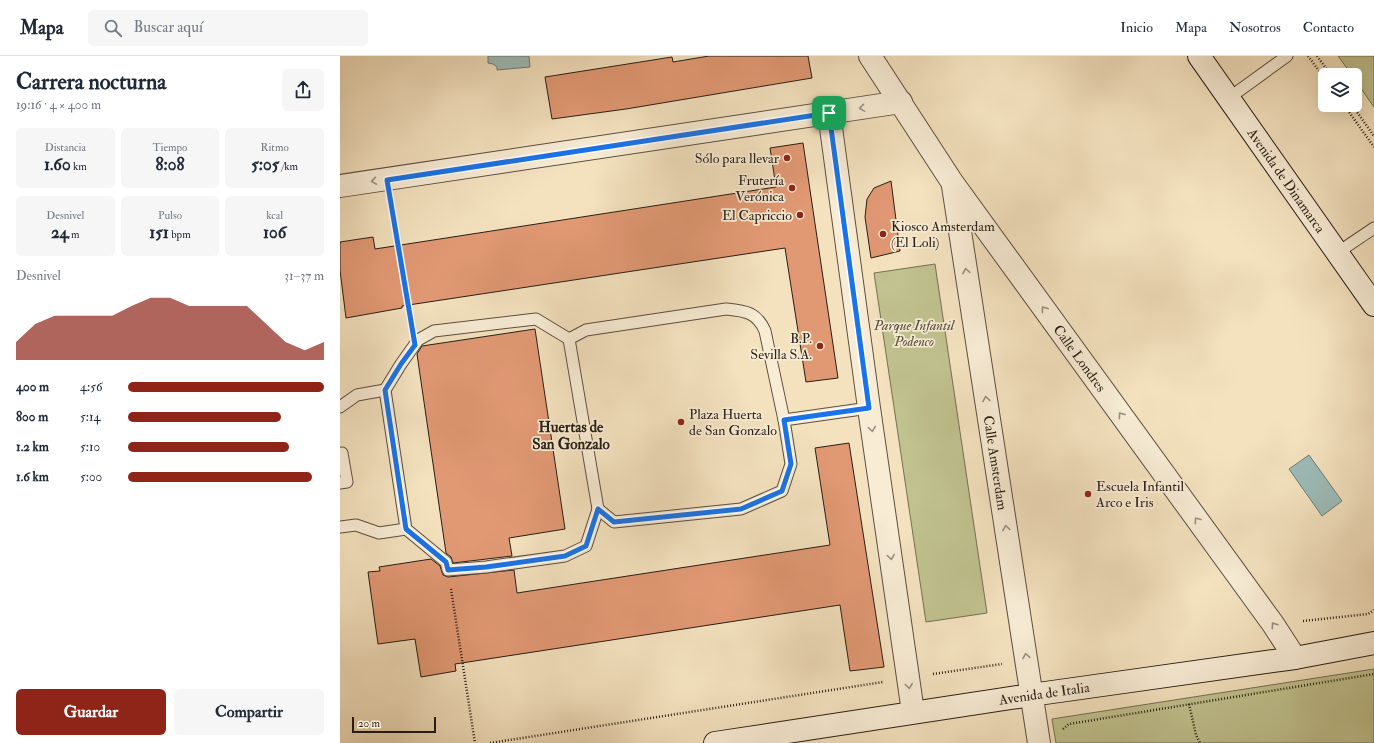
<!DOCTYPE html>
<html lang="es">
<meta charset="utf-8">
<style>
body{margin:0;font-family:"IM FELL Double Pica",serif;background:#f6f6f7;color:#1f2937;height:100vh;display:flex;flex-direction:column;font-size:15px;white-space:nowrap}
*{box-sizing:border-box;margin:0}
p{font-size:13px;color:#747a83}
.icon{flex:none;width:22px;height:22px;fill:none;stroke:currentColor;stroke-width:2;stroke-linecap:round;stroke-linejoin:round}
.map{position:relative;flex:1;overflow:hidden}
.details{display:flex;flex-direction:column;background:#fff;width:340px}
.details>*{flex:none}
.tools{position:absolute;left:978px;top:12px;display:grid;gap:8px}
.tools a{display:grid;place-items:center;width:44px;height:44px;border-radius:6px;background:#fff;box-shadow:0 4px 16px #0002;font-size:20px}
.scale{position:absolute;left:12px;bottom:10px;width:84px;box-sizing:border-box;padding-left:4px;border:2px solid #281e15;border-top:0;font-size:11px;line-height:14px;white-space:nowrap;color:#281e15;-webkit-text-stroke:3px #f8ecd5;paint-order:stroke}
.pin{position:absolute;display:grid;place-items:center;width:34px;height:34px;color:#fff;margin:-17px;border-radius:8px;box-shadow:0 2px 6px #0006}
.round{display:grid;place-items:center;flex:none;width:42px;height:42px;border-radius:6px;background:#f6f6f7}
.headline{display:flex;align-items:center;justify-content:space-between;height:68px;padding:0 16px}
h1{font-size:22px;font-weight:800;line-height:30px}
.figures{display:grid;grid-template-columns:repeat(3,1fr);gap:6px;height:68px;padding:4px 16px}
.figures div{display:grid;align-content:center;border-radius:6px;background:#f6f6f7;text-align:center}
.figures b{font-size:17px;font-weight:800}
.figures small{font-size:11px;font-weight:400}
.figures p{font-size:11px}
.chart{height:112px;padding:8px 16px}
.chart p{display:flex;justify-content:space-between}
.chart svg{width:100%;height:72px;margin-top:4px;fill:#8f2418;opacity:.7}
.primary-button{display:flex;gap:8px;margin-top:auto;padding:8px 16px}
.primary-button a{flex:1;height:46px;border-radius:6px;background:#8f2418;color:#fff;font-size:16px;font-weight:800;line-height:46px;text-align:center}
.primary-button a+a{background:#f6f6f7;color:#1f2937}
ul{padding:0 16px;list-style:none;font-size:13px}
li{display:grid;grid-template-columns:64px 48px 1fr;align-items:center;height:30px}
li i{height:10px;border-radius:5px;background:#8f2418}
header{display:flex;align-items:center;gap:24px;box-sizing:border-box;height:56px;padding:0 20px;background:#fff;border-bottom:1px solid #e0e1e3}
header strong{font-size:19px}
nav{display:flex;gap:22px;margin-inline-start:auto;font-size:14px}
.search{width:280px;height:36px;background:#f6f6f7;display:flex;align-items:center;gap:10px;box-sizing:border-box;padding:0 14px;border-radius:6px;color:#747a83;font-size:15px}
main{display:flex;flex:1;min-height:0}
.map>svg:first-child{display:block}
</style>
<header>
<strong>Mapa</strong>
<div class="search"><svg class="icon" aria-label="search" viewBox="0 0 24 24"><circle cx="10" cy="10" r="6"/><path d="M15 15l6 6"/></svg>Buscar aquí</div>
<nav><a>Inicio</a><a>Mapa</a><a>Nosotros</a><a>Contacto</a></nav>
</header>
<main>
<section class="details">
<div class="headline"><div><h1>Carrera nocturna</h1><p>19:16 · 4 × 400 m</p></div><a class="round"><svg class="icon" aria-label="share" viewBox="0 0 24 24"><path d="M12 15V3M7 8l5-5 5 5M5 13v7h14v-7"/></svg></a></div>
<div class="figures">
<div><p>Distancia</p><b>1.60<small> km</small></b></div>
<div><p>Tiempo</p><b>8:08</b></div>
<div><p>Ritmo</p><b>5:05<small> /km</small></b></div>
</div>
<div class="figures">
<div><p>Desnivel</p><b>24<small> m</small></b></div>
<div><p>Pulso</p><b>151<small> bpm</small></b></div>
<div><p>kcal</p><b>106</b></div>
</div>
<div class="chart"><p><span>Desnivel</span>31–37 m</p>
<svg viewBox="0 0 160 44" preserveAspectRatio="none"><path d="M0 44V33L10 22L20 17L30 17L40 17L50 17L60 11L70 6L80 6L90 11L100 11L110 11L120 11L130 22L140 33L150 38L160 33V44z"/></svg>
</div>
<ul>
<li><b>400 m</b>4:56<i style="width:100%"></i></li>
<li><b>800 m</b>5:14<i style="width:78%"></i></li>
<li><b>1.2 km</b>5:10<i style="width:82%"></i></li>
<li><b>1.6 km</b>5:00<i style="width:94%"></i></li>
</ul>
<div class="primary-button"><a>Guardar</a><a>Compartir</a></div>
</section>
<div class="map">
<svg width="1034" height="687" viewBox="0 0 1034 687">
<rect width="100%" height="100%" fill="#f4e2bf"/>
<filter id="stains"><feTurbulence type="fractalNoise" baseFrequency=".005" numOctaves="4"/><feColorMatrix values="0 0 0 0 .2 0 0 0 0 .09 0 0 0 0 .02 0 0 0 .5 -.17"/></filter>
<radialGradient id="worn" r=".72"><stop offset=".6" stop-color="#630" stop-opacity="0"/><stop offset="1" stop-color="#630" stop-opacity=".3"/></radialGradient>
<g fill="#c0c28f" stroke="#747052">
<polygon points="998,0 1034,0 1034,51 1015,24 1015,19 1012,19"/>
<polygon points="595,208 647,557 586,566 534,217"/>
<polygon points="1034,613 1034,687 716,687 712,663"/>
</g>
<g fill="#9dbcb8" stroke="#6e7d77">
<polygon points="148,0 189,0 190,11 157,14 157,11 153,8 148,7"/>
<polygon points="969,399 1002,445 982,460 949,413"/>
</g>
<g fill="#e19974" stroke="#281e15">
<polygon points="369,0 468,0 472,22 286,53 212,63 205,21 332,1 333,6"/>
<polygon points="463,87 498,322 466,326 445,192 62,250 62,252 6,262 0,214 0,186 33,181 35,193 436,131 430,92"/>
<polygon points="551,125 560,195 531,202 525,161 527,143 534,132"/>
<polygon points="195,273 225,473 169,482 172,500 113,507 111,501 106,497 77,298 82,290"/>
<polygon points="509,387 544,611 510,615 500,549 115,608 116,615 81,621 75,583 38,588 28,516 40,515 39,511 91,503 100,510 103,519 108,521 174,514 177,537 490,489 475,392"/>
</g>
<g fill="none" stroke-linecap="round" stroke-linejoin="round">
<defs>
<g id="lane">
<polyline points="889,42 947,0"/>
<polyline points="997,197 1034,172"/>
<polyline points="229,283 258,453 274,466 401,453 442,435 451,408 444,364 529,352"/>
<path d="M229,283L246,274L386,253C405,255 417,256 425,275L444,364"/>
<polyline points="45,334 61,308 78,284 94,275 196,263 229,283"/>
<polyline points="0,351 17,339 45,334 66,473 106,506 108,514 146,511 225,500 246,490 258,453"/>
<polyline points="0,398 2,397 7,426 0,427"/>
<polyline points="0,471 16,469 39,477 66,473"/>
</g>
<g id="street">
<path id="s1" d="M530,0L612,126L933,568L955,602"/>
<polyline points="489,57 529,352 573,656"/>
<polyline points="0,130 561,46"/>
<path id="s2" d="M613,130L699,687"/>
</g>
<g id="secondary">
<path id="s3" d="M859,0L1034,249"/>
<path id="s4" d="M375,687L691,639L955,602L1034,587"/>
</g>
</defs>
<use href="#lane" stroke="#5b4f40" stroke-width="13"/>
<use href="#street" stroke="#5b4f40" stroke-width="24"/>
<use href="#secondary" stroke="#281e15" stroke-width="24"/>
<g stroke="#281e15" stroke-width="2.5" stroke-dasharray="1 2" stroke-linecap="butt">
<polyline points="968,0 985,23"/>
<polyline points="977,0 991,19"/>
<polyline points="1004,49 1034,91"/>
<polyline points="1012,49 1034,80"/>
<polyline points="51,148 71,265"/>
<polyline points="111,533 135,687"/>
<polyline points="963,565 1028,558 1034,554"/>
<polyline points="593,618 662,608"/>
<polyline points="849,648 856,679 860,687"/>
<polyline points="723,673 729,668 1034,618"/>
<polyline points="150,687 543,626"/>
</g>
<use href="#lane" stroke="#f8ecd5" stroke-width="11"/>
<use href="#street" stroke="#f8ecd5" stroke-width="22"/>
<use href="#secondary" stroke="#f8ecd5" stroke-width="22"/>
</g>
<defs><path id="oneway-chevron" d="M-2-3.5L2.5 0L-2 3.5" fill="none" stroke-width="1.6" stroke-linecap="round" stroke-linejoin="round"/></defs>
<g stroke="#9a8f7f">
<use href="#oneway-chevron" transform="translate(522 52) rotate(171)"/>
<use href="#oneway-chevron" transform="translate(34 125) rotate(172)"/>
<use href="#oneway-chevron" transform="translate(626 215) rotate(-99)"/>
<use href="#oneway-chevron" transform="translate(704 253) rotate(-126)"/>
<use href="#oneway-chevron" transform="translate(646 343) rotate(-99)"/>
<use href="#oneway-chevron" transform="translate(781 359) rotate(-126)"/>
<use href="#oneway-chevron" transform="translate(532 373) rotate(82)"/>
<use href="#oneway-chevron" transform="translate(857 464) rotate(-126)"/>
<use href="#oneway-chevron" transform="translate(666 472) rotate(-99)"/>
<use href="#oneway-chevron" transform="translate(551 501) rotate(82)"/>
<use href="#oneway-chevron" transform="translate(934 569) rotate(-124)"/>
<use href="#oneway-chevron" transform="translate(686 600) rotate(-99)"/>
<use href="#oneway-chevron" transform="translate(569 630) rotate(82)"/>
</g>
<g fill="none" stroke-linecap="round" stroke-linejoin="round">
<defs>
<polygon id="route" points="489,57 529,352 444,364 451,408 442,435 401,453 274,466 258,453 246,490 225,500 146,511 108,514 106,506 66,473 45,334 61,308 75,289 47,124"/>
</defs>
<use href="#route" stroke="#fff" stroke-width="8"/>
<use href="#route" stroke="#1a73e8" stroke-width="5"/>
</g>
<g fill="#8f2418" stroke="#f8ecd5" stroke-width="1.5">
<circle cx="447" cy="102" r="4"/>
<circle cx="452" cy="132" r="4"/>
<circle cx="460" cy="159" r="4"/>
<circle cx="543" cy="178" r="4"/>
<circle cx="480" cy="290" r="4"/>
<circle cx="341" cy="366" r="4"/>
<circle cx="748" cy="438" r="4"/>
</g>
<g text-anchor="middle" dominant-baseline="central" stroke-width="3.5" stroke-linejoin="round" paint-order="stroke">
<g font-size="14" fill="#281e15" stroke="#f8ecd5" text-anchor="end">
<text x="439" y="102">Sólo para llevar</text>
<text x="444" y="124">Frutería<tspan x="444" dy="16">Verónica</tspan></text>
<text x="452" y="159">El Capriccio</text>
<text x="551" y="170" text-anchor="start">Kiosco Amsterdam<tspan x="551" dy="16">(El Loli)</tspan></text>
<text x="472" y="282">B.P.<tspan x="472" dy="16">Sevilla S.A.</tspan></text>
<text x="349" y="358" text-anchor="start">Plaza Huerta<tspan x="349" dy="16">de San Gonzalo</tspan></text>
<text x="756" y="430" text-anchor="start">Escuela Infantil<tspan x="756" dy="16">Arco e Iris</tspan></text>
</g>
<g font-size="14" fill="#281e15" stroke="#f8ecd5">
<text stroke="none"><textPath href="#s3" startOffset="152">Avenida de Dinamarca</textPath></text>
<text stroke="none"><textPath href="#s1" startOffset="368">Calle Londres</textPath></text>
<text stroke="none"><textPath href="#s2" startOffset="280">Calle Amsterdam</textPath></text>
<text stroke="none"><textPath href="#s4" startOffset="333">Avenida de Italia</textPath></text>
</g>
<g font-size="14" font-style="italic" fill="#564f3a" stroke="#f8ecd5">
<text x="574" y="269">Parque Infantil<tspan x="574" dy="16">Podenco</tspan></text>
</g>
<g font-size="15" font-weight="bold" fill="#281e15" stroke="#f8ecd5">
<text x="231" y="371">Huertas de<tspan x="231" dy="17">San Gonzalo</tspan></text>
</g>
</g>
<rect width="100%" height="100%" filter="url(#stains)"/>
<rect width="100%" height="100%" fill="url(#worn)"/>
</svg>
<div class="tools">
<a><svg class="icon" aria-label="layers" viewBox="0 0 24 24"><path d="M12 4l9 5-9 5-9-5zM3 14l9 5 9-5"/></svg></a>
</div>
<div class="scale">20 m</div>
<div class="pin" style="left:489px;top:57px;background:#1e9e55"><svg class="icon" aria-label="arrive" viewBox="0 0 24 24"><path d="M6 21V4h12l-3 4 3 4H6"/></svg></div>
</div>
</main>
